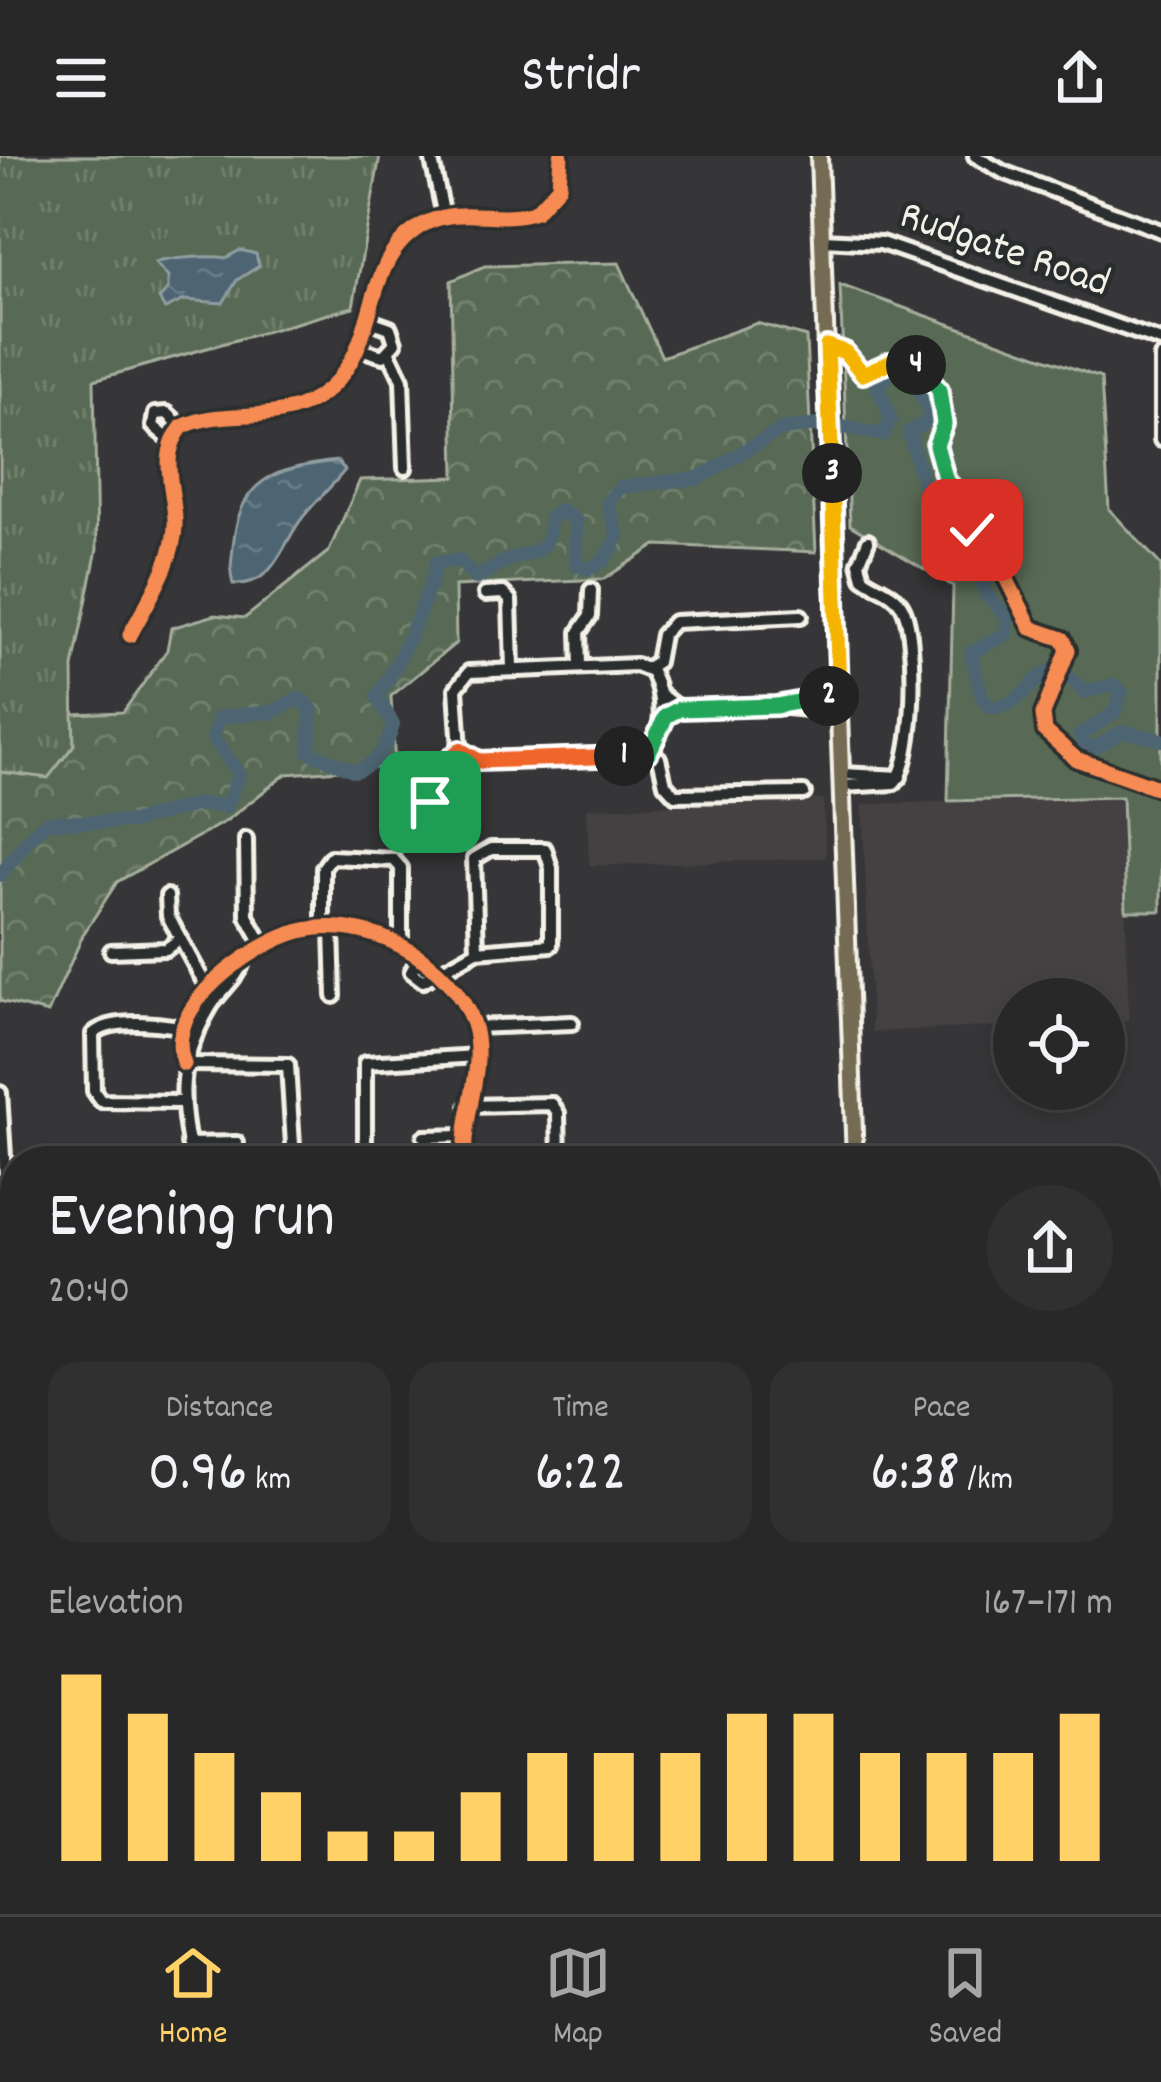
<!DOCTYPE html>
<meta charset="utf-8">
<style>
body{margin:0;font-family:Dekko,sans-serif;background:#303031;color:#f1f3f6;height:100vh;display:flex;flex-direction:column;font-size:45px;white-space:nowrap}
*{box-sizing:border-box;margin:0}
p{font-size:39px;color:#a5a6a8}
.icon{flex:none;width:66px;height:66px;fill:none;stroke:currentColor;stroke-width:2;stroke-linecap:round;stroke-linejoin:round}
.map{position:relative;flex:1;overflow:hidden}
.side{position:absolute;left:0px;top:990px;width:1161px;height:768px;display:flex;flex-direction:column;background:#282829;border-radius:48px 48px 0 0;box-shadow:0 6px 18px #0003,0 0 0 3px #444446}
.side>*{flex:none}
.tools{position:absolute;left:993px;top:822px;display:grid;gap:24px}
.tools a{display:grid;place-items:center;width:132px;height:132px;border-radius:50%;background:#282829;box-shadow:0 6px 18px #0003,0 0 0 3px #444446;font-size:60px}
.pin{position:absolute;display:grid;place-items:center;width:102px;height:102px;color:#fff;margin:-51px;border-radius:24px;box-shadow:0 6px 18px #0006}
.km{position:absolute;width:60px;height:60px;margin:-30px;border-radius:50%;background:#222;color:#fff;font-size:33px;line-height:60px;text-align:center}
.round{display:grid;place-items:center;flex:none;width:126px;height:126px;border-radius:63px;background:#303031}
.overview{display:flex;align-items:center;justify-content:space-between;height:204px;padding:0 48px}
h1{font-size:66px;font-weight:600;line-height:90px}
.metrics{display:grid;grid-template-columns:repeat(3,1fr);gap:18px;height:204px;padding:12px 48px}
.metrics div{display:grid;align-content:center;border-radius:30px;background:#303031;text-align:center}
.metrics b{font-size:60px;font-weight:600}
.metrics small{font-size:33px;font-weight:400}
.metrics p{font-size:33px}
.chart{height:336px;padding:24px 48px}
.chart p{display:flex;justify-content:space-between}
.chart svg{width:100%;height:216px;margin-top:12px;stroke:#ffd166;stroke-width:6}
header{display:flex;justify-content:space-between;align-items:center;height:156px;padding:0 48px;background:#282829;font-size:54px;font-weight:600}
.dock{display:flex;justify-content:space-around;align-items:center;height:168px;border-top:3px solid #444446;background:#282829;font-size:33px;color:#a5a6a8}
.dock a{display:grid;justify-items:center;gap:6px}
.dock .current{color:#ffd166}
.map>svg:first-child{display:block}
</style>
<header><svg class="icon" aria-label="menu" viewBox="0 0 24 24"><path d="M4 6h16M4 12h16M4 18h16"/></svg>Stridr<svg class="icon" aria-label="share" viewBox="0 0 24 24"><path d="M12 15V3M7 8l5-5 5 5M5 13v7h14v-7"/></svg></header>
<div class="map">
<svg width="1161" height="1758" viewBox="0 0 1161 1758">
<defs>
<pattern id="grass-tufts" width="24" height="20" patternUnits="userSpaceOnUse" patternTransform="scale(3)"><rect width="24" height="20" fill="#586a54"/><path d="M3 7l-1-3M5 7V3M7 7l1-3M15 17l-1-3M17 17v-4M19 17l1-3" fill="none" stroke="#71806d"/></pattern>
<pattern id="forest-crowns" width="20" height="18" patternUnits="userSpaceOnUse" patternTransform="scale(3)"><rect width="20" height="18" fill="#586a54"/><path d="M2 6a3 3 0 1 1 6 0M12 15a3 3 0 1 1 6 0" fill="none" stroke="#71806d"/></pattern>
<pattern id="water-ripples" width="26" height="14" patternUnits="userSpaceOnUse" patternTransform="scale(3)"><rect width="26" height="14" fill="#4e6572"/><path d="M2 4q2-2 4 0t4 0M15 11q2-2 4 0t4 0" fill="none" stroke="#687c86"/></pattern>
</defs>
<rect width="100%" height="100%" fill="#363537"/>
<filter id="ink" filterUnits="userSpaceOnUse"><feTurbulence type="fractalNoise" baseFrequency=".00833" numOctaves="2"/><feDisplacementMap in="SourceGraphic" scale="24" xChannelSelector="R" yChannelSelector="G"/><feConvolveMatrix kernelMatrix="1 2 1 2 8 2 1 2 1" color-interpolation-filters="sRGB"/></filter>
<g filter="url(#ink)">
<g fill="#453f42">
<polygon points="1122,641 1129,865 1104,866 1104,843 1014,843 1014,870 872,876 862,648"/>
<polygon points="823,643 826,702 589,710 587,652"/>
</g>
<polygon fill="url(#grass-tufts)" stroke="#a6ae9e" stroke-width="3" points="0,0 380,0 353,151 94,224 97,393 73,511 74,589 48,623 0,616"/>
<g fill="url(#forest-crowns)" stroke="#a6ae9e" stroke-width="3">
<polygon points="619,107 662,201 757,167 806,181 816,396 656,389 604,423 455,430 456,487 391,540 395,610 286,618 226,665 117,726 84,777 48,857 0,845 0,616 48,622 74,589 73,558 123,556 167,494 171,472 215,459 245,462 329,395 360,324 455,321 451,125 485,110"/>
<polygon points="1146,1211 1161,1211 1161,1541 1146,1544"/>
<polygon points="165,1743 298,1743 295,1758 168,1758"/>
</g>
<polygon fill="#586a54" stroke="#a6ae9e" stroke-width="3" points="840,129 1101,222 1109,353 1161,409 1161,755 1126,755 1122,641 948,645 953,430 850,369"/>
<g fill="url(#water-ripples)" stroke="#909da1" stroke-width="3">
<path d="M240,94L256,98L259,110L237,124L223,147L184,144L165,153L159,143L168,133V121L155,107C167,102 214,99 226,102Z"/>
<path d="M337,305L345,314C330,333 313,347 300,365C280,393 274,430 233,428C229,416 232,404 233,391C239,322 275,312 337,305Z"/>
</g>
<g fill="none" stroke-linecap="round" stroke-linejoin="round">
<g stroke="#909da1" stroke-width="3">
<polyline points="1146,1427 1161,1433"/>
<polyline points="204,1743 204,1758"/>
</g>
<path stroke="#4e6572" stroke-width="14" d="M0,719C13,705 34,672 48,666H132L199,648L226,651L239,618L213,582L220,561L272,556L299,542L311,552L309,596L355,615C378,608 387,591 393,569L377,540C396,516 430,437 436,407L459,404L476,422C488,417 499,407 511,403C542,394 548,396 551,361L561,354L576,365V409L589,413L604,404L618,381L608,347L620,331L699,322L782,273L829,268L883,279L891,264L877,228L892,217L913,221L932,262L909,276L923,328L944,349L980,409L986,439L1008,461L1006,478L971,497L982,542L990,551C1023,554 1030,516 1060,513L1085,536L1113,529L1122,536L1114,557L1080,579L1084,590L1096,591L1123,575L1161,584"/>
<defs>
<g id="minor">
<polyline points="431,0 444,60"/>
<polyline points="975,0 1003,16 1161,75"/>
<polyline points="823,84 881,87 1161,185"/>
<polyline points="360,193 383,200 395,187 390,172 370,165"/>
<polyline points="389,197 402,224 405,312"/>
<polyline points="1161,201 1161,284"/>
<polyline points="171,285 153,270 155,258 167,257 182,271"/>
<polyline points="485,438 503,437 510,444 512,513"/>
<path d="M130,479C148,444 177,403 175,363C173,329 159,299 182,271C225,250 274,270 317,242C387,195 354,105 426,67C462,49 500,68 536,55L559,30L561,0"/>
<path d="M636,509L651,515C663,537 667,583 645,598L479,605L460,594L456,533L469,516Z"/>
<polyline points="580,511 579,476 590,460 591,434"/>
<polyline points="647,512 657,506 662,479 674,466 801,460"/>
<polyline points="661,539 679,553 776,550 839,556"/>
<polyline points="778,549 839,539"/>
<polyline points="649,596 659,602 665,628 675,639 804,637"/>
<polyline points="843,618 900,621"/>
<path d="M843,630L894,627C916,606 918,477 902,450C893,435 876,432 863,422L859,407L868,385"/>
<polyline points="434,641 436,615 460,594"/>
<polyline points="434,641 452,650"/>
<polyline points="398,649 426,648 434,641"/>
<polyline points="246,683 247,760 264,791"/>
<polyline points="167,740 168,760 211,839"/>
<polyline points="323,773 323,712 331,701 394,704 401,712 401,791"/>
<polyline points="332,773 334,840"/>
<polyline points="111,795 166,793 180,783"/>
<polyline points="419,801 411,816 423,825 477,795 551,789 551,712 545,693 491,693 474,703 477,795"/>
<polyline points="474,871 572,867"/>
<path d="M184,908C160,850 255,787 300,775C366,758 452,804 473,868C487,913 461,959 465,1005"/>
<polyline points="184,908 288,909 294,1005"/>
<polyline points="0,937 8,1064 0,1088"/>
<path d="M181,946L101,945L94,935L93,878C114,860 173,868 198,876"/>
<polyline points="468,950 552,948 558,957 559,1005"/>
<polyline points="424,981 464,980"/>
<polyline points="188,988 237,987"/>
<path d="M192,1005C180,940 176,909 211,850C221,834 238,822 244,804"/>
<polyline points="365,1005 365,907 477,900"/>
<polyline points="0,1095 10,1122 15,1263"/>
<polyline points="4,1328 15,1345"/>
<polyline points="0,1332 15,1309"/>
<polyline points="0,1435 15,1434"/>
<polyline points="0,1530 15,1519"/>
<polyline points="0,1659 7,1625"/>
<polyline points="0,1700 4,1758"/>
<polyline points="72,1758 76,1749"/>
<polyline points="500,1758 502,1743"/>
<polyline points="514,1758 518,1743"/>
</g>
<g id="major">
<polyline points="819,0 855,1005"/>
<polyline points="0,1624 15,1627"/>
<polyline points="611,1743 689,1758"/>
<polyline points="884,1743 884,1758"/>
</g>
</defs>
<use href="#minor" stroke="#f4f1e8" stroke-width="20"/>
<use href="#major" stroke="#f4f1e8" stroke-width="22"/>
<use href="#minor" stroke="#2a2d2e" stroke-width="10"/>
<use href="#major" stroke="#746b52" stroke-width="14"/>
<defs>
<g id="cycleway">
<polyline points="827,191 845,196 863,218 890,206 910,205 939,234 944,267 936,289 946,325 967,344 972,374 990,390 1031,472 1063,483 1068,494 1043,558 1045,575 1076,603 1161,633"/>
<path d="M130,479C148,444 177,403 175,363C173,329 159,299 182,271C225,250 274,270 317,242C387,195 354,105 426,67C462,49 500,68 536,55L559,30L561,0"/>
<path d="M184,908C160,850 255,787 300,775C366,758 452,804 473,868C487,913 461,959 465,1005"/>
</g>
</defs>
<use href="#cycleway" stroke="#2a2d2e" stroke-width="22"/>
<use href="#cycleway" stroke="#f68b52" stroke-width="15"/>
</g>
</g>
<g fill="none" stroke-linecap="round" stroke-linejoin="round" filter="url(#ink)">
<defs>
<polyline id="split-1" points="430,646 436,615 460,594 479,605 624,600"/>
<polyline id="split-2" points="624,600 649,596 666,560 679,553 776,550 829,540"/>
<polyline id="split-3" points="829,540 839,539 832,317"/>
<polyline id="split-4" points="832,317 827,190 845,196 863,218 890,206 916,209"/>
<polyline id="split-5" points="916,209 939,234 944,268 936,289 946,325 972,353 972,374"/>
</defs>
<use href="#split-1" stroke="#fff" stroke-width="24"/>
<use href="#split-2" stroke="#fff" stroke-width="24"/>
<use href="#split-3" stroke="#fff" stroke-width="24"/>
<use href="#split-4" stroke="#fff" stroke-width="24"/>
<use href="#split-5" stroke="#fff" stroke-width="24"/>
<use href="#split-1" stroke="#f0652b" stroke-width="15"/>
<use href="#split-2" stroke="#22a559" stroke-width="15"/>
<use href="#split-3" stroke="#f5b400" stroke-width="15"/>
<use href="#split-4" stroke="#f5b400" stroke-width="15"/>
<use href="#split-5" stroke="#22a559" stroke-width="15"/>
</g>
<g text-anchor="middle" dominant-baseline="central" stroke-width="9" stroke-linejoin="round" paint-order="stroke">
<g font-size="42" fill="#f4f1e8" stroke="#2a2d2e">
<text transform="translate(1004 96) rotate(19)">Rudgate Road</text>
</g>
</g>
</svg>
<div class="tools">
<a><svg class="icon" aria-label="locate" viewBox="0 0 24 24"><circle cx="12" cy="12" r="6"/><path d="M12 2v4M12 18v4M2 12h4M18 12h4"/></svg></a>
</div>
<div class="pin" style="left:430px;top:646px;background:#1e9e55"><svg class="icon" aria-label="arrive" viewBox="0 0 24 24"><path d="M6 21V4h12l-3 4 3 4H6"/></svg></div>
<div class="pin" style="left:972px;top:374px;background:#d93025"><svg class="icon" aria-label="check" viewBox="0 0 24 24"><path d="M5 12l5 5 9-10"/></svg></div>
<b class="km" style="left:624px;top:600px">1</b>
<b class="km" style="left:829px;top:540px">2</b>
<b class="km" style="left:832px;top:317px">3</b>
<b class="km" style="left:916px;top:209px">4</b>
<section class="side">
<div class="overview"><div><h1>Evening run</h1><p>20:40</p></div><a class="round"><svg class="icon" aria-label="share" viewBox="0 0 24 24"><path d="M12 15V3M7 8l5-5 5 5M5 13v7h14v-7"/></svg></a></div>
<div class="metrics">
<div><p>Distance</p><b>0.96<small> km</small></b></div>
<div><p>Time</p><b>6:22</b></div>
<div><p>Pace</p><b>6:38<small> /km</small></b></div>
</div>
<div class="chart"><p><span>Elevation</span>167–171 m</p>
<svg viewBox="0 0 160 44" preserveAspectRatio="none"><path d="M5 44V6M15 44V14M25 44V22M35 44V30M45 44V38M55 44V38M65 44V30M75 44V22M85 44V22M95 44V22M105 44V14M115 44V14M125 44V22M135 44V22M145 44V22M155 44V14"/></svg>
</div>
</section>
</div>
<nav class="dock">
<a class="current"><svg class="icon" aria-label="home" viewBox="0 0 24 24"><path d="M3 11l9-7 9 7M6 9v11h12V9"/></svg>Home</a>
<a><svg class="icon" aria-label="map" viewBox="0 0 24 24"><path d="M3 6l6-2 6 2 6-2v14l-6 2-6-2-6 2zM9 4v14M15 6v14"/></svg>Map</a>
<a><svg class="icon" aria-label="saved" viewBox="0 0 24 24"><path d="M7 4h10v16l-5-4-5 4z"/></svg>Saved</a>
</nav>
